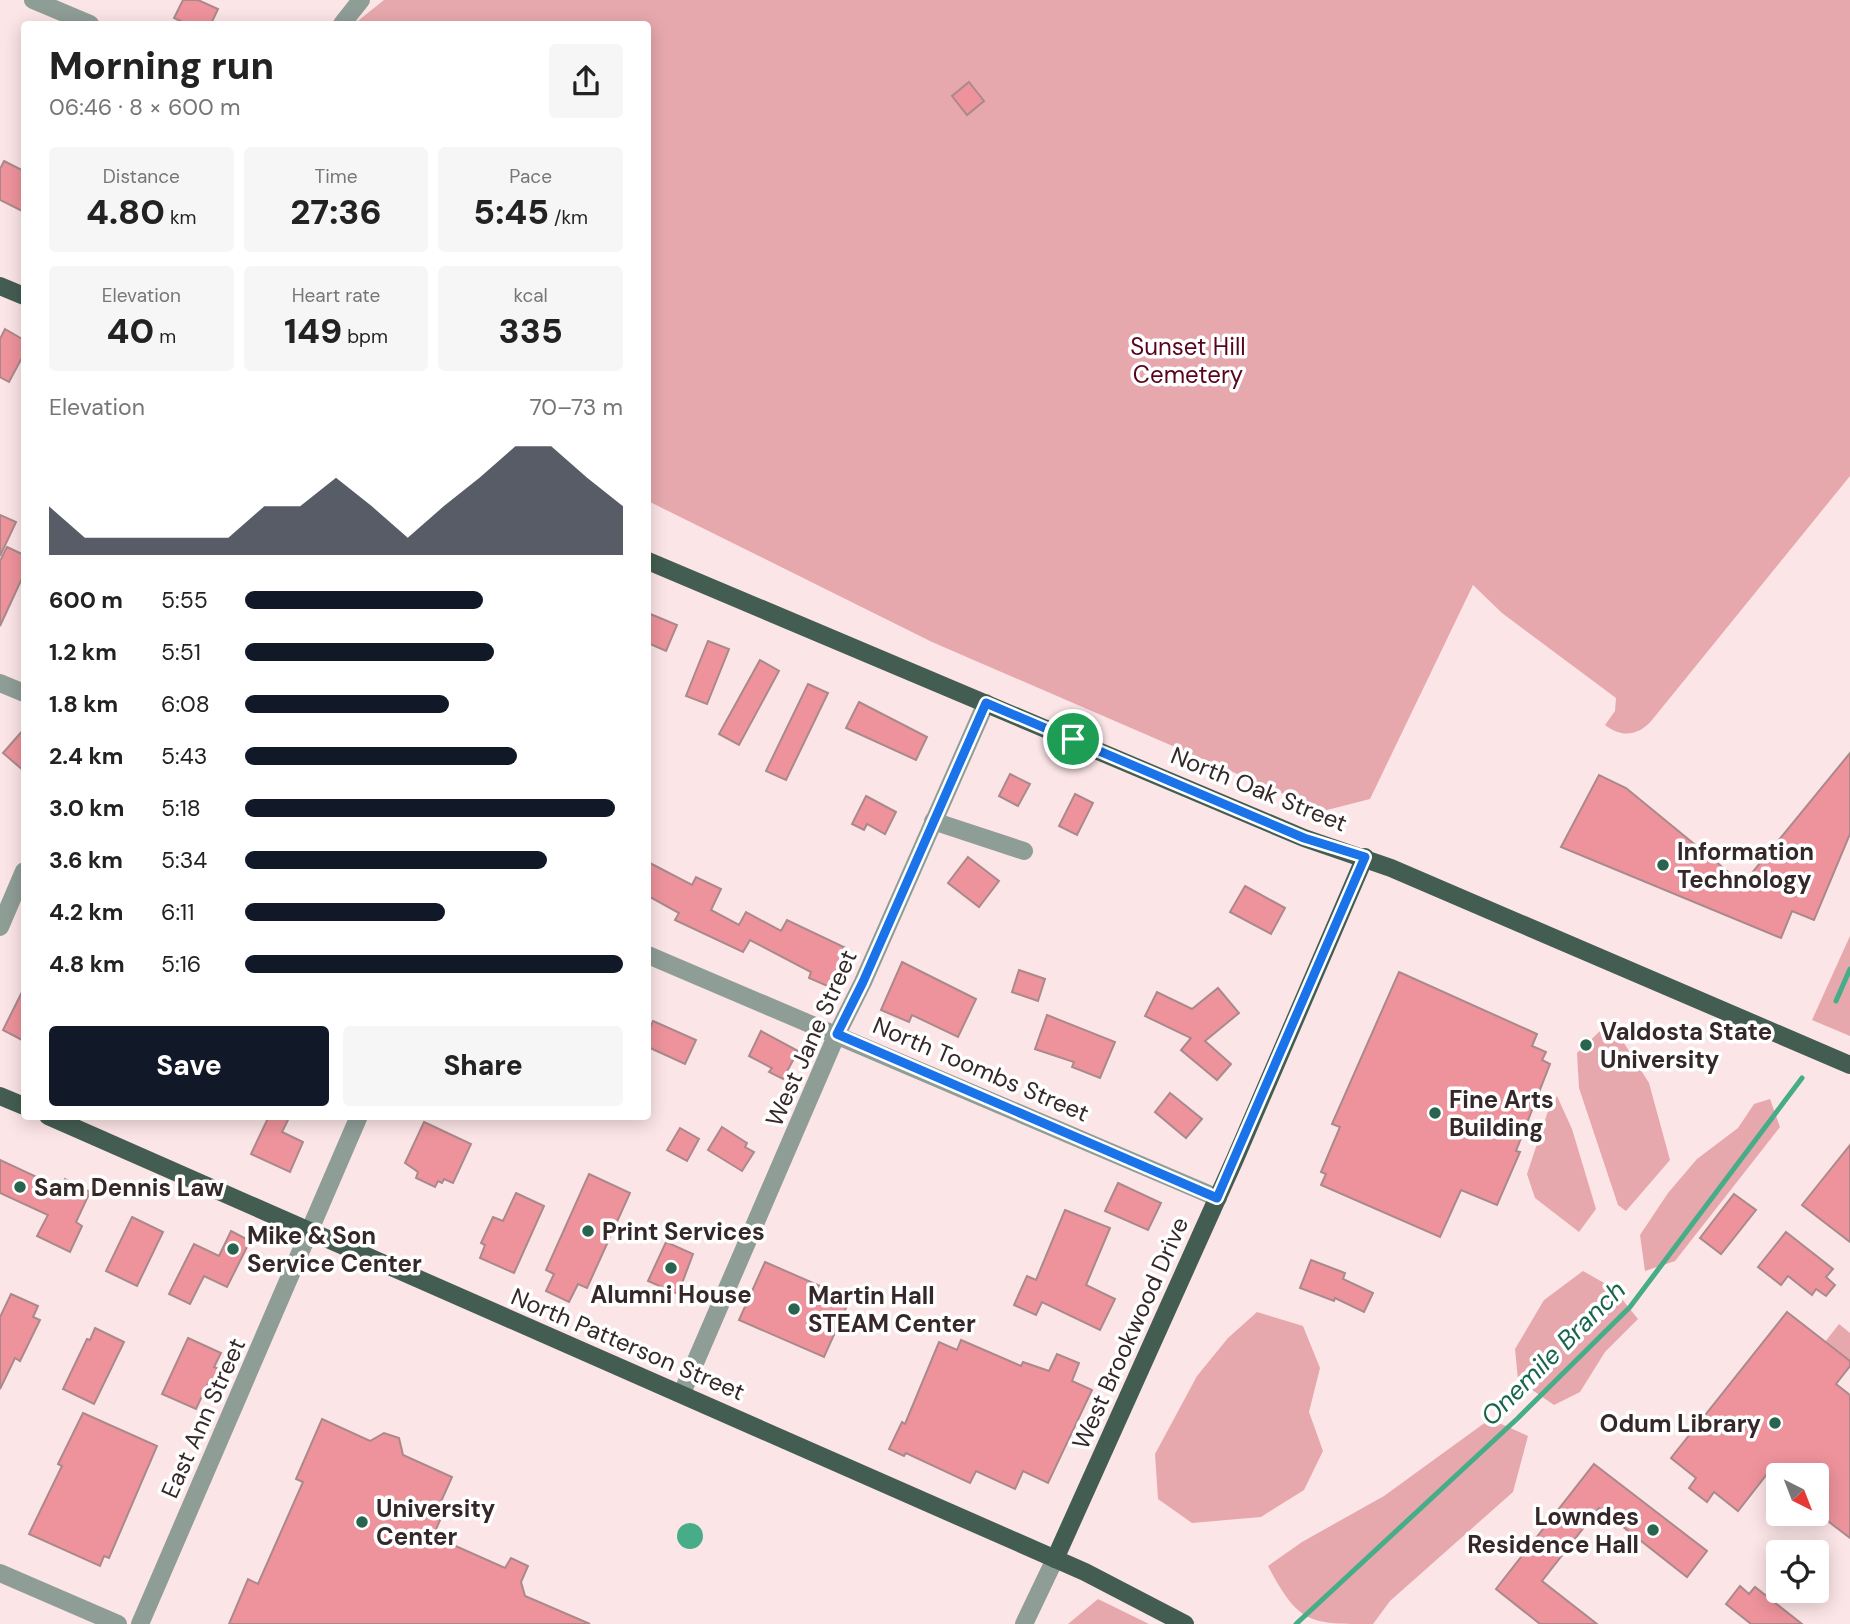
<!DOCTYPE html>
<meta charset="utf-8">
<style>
body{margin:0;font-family:"DM Sans",sans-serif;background:#f6f6f6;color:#222;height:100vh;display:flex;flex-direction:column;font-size:26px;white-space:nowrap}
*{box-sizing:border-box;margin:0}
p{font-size:23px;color:#767676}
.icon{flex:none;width:38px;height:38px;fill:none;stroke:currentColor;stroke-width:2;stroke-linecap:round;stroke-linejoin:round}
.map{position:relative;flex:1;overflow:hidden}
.panel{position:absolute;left:21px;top:21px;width:630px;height:1099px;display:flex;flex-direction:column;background:#fff;border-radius:7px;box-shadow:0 4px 18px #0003}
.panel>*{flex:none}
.needle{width:46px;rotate:138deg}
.tools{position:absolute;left:1766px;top:1463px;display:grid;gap:14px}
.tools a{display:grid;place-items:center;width:63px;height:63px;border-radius:7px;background:#fff;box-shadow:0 4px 18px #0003;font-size:35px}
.pin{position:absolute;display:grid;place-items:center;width:60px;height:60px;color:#fff;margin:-30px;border:4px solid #fff;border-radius:50%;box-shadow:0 2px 7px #0007}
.round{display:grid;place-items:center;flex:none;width:74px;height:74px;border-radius:7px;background:#f6f6f6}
.head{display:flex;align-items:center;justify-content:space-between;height:119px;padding:0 28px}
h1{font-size:38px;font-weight:800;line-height:52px}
.stats{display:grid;grid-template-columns:repeat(3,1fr);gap:10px;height:119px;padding:7px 28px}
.stats div{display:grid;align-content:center;border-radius:7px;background:#f6f6f6;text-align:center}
.stats b{font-size:35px;font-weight:800}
.stats small{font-size:19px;font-weight:400}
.stats p{font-size:19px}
.chart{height:196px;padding:14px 28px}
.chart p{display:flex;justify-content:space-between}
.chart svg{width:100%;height:126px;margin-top:7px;fill:#111827;opacity:.7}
.cta{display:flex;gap:14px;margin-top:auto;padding:14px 28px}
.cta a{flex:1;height:80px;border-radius:7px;background:#111827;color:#fff;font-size:28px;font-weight:800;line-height:80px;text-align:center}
.cta a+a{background:#f6f6f6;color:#222}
ul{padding:0 28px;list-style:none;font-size:23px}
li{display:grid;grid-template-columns:112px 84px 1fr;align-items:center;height:52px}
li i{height:18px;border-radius:9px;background:#111827}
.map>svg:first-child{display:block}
</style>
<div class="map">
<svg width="1850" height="1624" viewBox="0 0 1850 1624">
<rect width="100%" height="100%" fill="#fce5e6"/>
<g fill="#e6a8ad">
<path d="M384,0H1850V476L1652,720C1638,736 1622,738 1605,725L1615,711L1616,698L1502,613L1473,585L1370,799L1323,811L932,642L648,501V24H354Z"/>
<polygon points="1850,936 1850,1036 1812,1020"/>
<polygon points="1600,1031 1624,1043 1649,1083 1670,1160 1626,1211 1618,1205 1579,1088 1577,1053"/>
<polygon points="1557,1096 1572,1129 1596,1209 1579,1232 1535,1198 1527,1174 1548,1111"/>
<polygon points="1770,1099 1780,1127 1675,1261 1645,1271 1640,1235 1668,1193 1697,1159 1738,1128 1754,1104"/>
<polygon points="1583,1271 1613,1288 1638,1319 1605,1352 1580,1392 1554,1405 1518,1380 1515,1349 1544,1300"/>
<polygon points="1257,1312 1303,1326 1320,1368 1309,1412 1323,1451 1304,1490 1261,1517 1192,1523 1158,1499 1155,1454 1197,1376 1228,1338"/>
<polygon points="1839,1324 1850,1333 1850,1361 1825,1342"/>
<path d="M1490,1419L1528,1436L1513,1492L1390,1601L1373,1624C1309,1624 1299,1624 1268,1566L1302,1542L1384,1496Z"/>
<polygon points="1098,1599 1149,1624 1068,1624"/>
</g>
<circle fill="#46ad88" cx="690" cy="1536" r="13"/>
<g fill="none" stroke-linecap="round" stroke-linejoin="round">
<g stroke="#46ad88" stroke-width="5">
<polyline points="1836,1001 1850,969"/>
<polyline points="1296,1624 1518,1418 1630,1307 1802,1078"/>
</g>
</g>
<g fill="#ee939c" stroke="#ab898b" stroke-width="2">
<polygon points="183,0 198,0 218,9 211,24 187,24 174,18"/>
<polygon points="969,82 984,101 967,115 952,96"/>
<polygon points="4,161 24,171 24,212 0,200 0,169"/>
<polygon points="5,329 24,340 24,354 9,382 0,377 0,339"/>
<polygon points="0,515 16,522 0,556"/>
<polygon points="7,547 24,555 24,574 0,626 0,561"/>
<polygon points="648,613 677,625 666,651 648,643"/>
<polygon points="708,641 729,649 707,704 686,696"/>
<polygon points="760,660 779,671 739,745 719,734"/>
<polygon points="808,684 828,693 786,780 766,771"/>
<polygon points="859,702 927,737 916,760 846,728"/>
<polygon points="24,729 24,771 3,753"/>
<polygon points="1850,753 1850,834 1814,920 1792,911 1781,938 1561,847 1599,775 1626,788 1743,884"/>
<polygon points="1010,774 1030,784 1018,806 999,796"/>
<polygon points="1075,794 1093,803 1077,835 1059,826"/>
<polygon points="866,796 896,812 885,834 867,824 864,830 852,824"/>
<polygon points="968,857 999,881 979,907 948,883"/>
<polygon points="648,862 692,885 696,877 721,889 711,910 739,925 746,912 781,931 787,920 850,950 832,988 809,978 811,972 750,940 743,952 675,920 679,913 648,896"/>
<polygon points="1245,886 1285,908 1271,934 1230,912"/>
<polygon points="902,962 976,999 958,1037 912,1015 909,1022 881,1010"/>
<polygon points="1019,970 1045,979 1038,1001 1012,992"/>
<polygon points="1399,972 1537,1034 1532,1046 1546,1052 1542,1060 1550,1064 1516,1151 1520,1152 1497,1205 1461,1190 1440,1237 1321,1185 1326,1174 1321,1172 1340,1127 1332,1124"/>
<polygon points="24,988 24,1041 3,1030"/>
<polygon points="1218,988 1239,1013 1205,1041 1231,1064 1217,1080 1181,1050 1191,1038 1145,1016 1157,992 1192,1009"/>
<polygon points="1047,1015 1115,1042 1100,1078 1072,1067 1074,1062 1035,1049"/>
<polygon points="653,1021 696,1040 685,1064 648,1047 648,1033"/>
<polygon points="761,1031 798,1051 783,1079 769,1072 772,1068 749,1056"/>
<polygon points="1170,1093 1202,1119 1186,1138 1155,1112"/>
<polygon points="269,1116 290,1116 282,1132 303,1142 290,1172 251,1154"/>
<polygon points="424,1122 471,1144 453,1183 444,1179 442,1183 438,1181 435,1187 416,1178 418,1172 405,1163"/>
<polygon points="722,1127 747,1143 745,1147 754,1152 742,1171 708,1150"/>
<polygon points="680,1128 699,1139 687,1161 667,1150"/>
<polygon points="1850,1145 1850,1242 1802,1205"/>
<polygon points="0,1160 60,1188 65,1179 90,1192 76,1222 82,1226 70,1252 37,1236 48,1215 0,1193"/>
<polygon points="589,1174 630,1193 587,1288 578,1284 569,1302 546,1291 554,1274 546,1270"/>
<polygon points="1118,1183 1161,1203 1148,1230 1105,1211"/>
<polygon points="516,1193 544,1206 514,1273 480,1258 485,1245 481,1243 493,1217 503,1221"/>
<polygon points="1734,1194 1756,1210 1721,1254 1700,1238"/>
<polygon points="1065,1210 1110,1228 1086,1285 1115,1299 1100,1330 1042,1302 1036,1315 1014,1305 1027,1276 1036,1280"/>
<polygon points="132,1217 163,1232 137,1286 106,1271"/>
<polygon points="231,1231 250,1241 227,1287 204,1276 190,1304 169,1294 194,1244 219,1256"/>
<polygon points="1786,1232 1833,1269 1826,1277 1835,1285 1826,1296 1816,1289 1812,1295 1788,1276 1781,1285 1758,1267"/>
<polygon points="666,1242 693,1254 678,1294 648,1281"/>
<polygon points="1311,1260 1345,1273 1343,1279 1373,1293 1364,1312 1335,1298 1334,1301 1300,1288"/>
<polygon points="765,1262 850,1299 824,1357 739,1320"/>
<polygon points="11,1294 38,1306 33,1317 40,1320 20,1361 15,1358 0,1389 0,1317"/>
<polygon points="1787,1312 1850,1361 1850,1366 1836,1384 1850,1395 1850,1538 1816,1512 1816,1475 1790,1475 1775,1464 1738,1511 1714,1492 1707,1502 1689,1488 1696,1478 1671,1458"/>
<polygon points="95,1328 124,1342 94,1404 63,1389 87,1339 90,1340"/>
<polygon points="188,1338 221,1353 214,1367 225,1372 219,1386 209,1381 196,1409 162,1394"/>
<polygon points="961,1340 1021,1366 1023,1362 1049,1371 1057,1354 1079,1363 1072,1381 1092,1390 1048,1483 1023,1471 1015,1489 976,1471 970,1483 906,1453 904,1456 889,1449 902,1422 905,1424 939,1342 957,1350"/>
<polygon points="83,1413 157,1446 109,1558 104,1556 100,1566 29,1534 62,1466 58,1464"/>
<polygon points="322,1419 370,1441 384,1433 399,1438 403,1455 452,1477 439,1506 445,1509 433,1536 505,1568 511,1558 528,1566 521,1582 525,1596 590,1624 229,1624 248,1579 258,1584 303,1482 296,1479"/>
<polygon points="1594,1464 1707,1551 1687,1577 1599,1508 1542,1581 1597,1624 1540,1624 1496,1589"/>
<polygon points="1740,1586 1749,1594 1755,1587 1802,1624 1751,1624 1726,1604"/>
</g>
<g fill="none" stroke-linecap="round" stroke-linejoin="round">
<g stroke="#8f9d97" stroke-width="18">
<polyline points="33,0 90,24"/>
<polyline points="342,24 361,0"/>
<polyline points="0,683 24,693"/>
<polyline points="933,821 1024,851"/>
<polyline points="0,927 24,871"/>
<polyline points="648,955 1218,1198"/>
<polyline points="682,1393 837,1034 863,982 986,703"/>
<polyline points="0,1573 118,1624"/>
<polyline points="140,1624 359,1116"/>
<polyline points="1024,1624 1055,1559"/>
</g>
<g stroke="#445d52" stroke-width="18">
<polyline points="0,286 24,296"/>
<polyline points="648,561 1304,838 1391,868 1850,1065"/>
<polyline points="0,1096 24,1106"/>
<polyline points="48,1116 1085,1572 1185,1624"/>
<polyline points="1055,1559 1235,1159 1365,857"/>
</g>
</g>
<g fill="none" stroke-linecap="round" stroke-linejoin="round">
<defs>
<polygon id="route" points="986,703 1304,838 1365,857 1217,1198 837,1034 863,982"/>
</defs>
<use href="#route" stroke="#fff" stroke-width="14"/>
<use href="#route" stroke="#1a73e8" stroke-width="9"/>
</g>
<g fill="#29644e" stroke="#fff" stroke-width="2.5">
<circle cx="1663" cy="865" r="7"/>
<circle cx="1586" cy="1045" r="7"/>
<circle cx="1435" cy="1113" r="7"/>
<circle cx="20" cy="1187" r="7"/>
<circle cx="588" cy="1231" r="7"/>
<circle cx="233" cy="1249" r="7"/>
<circle cx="671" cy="1268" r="7"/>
<circle cx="794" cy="1309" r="7"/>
<circle cx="1775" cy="1423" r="7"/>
<circle cx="362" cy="1522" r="7"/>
<circle cx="1653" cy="1530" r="7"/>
</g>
<g text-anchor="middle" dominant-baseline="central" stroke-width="7" stroke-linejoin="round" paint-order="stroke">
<g font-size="24" fill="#58051b" stroke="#fff">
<text x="1188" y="346">Sunset Hill<tspan x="1188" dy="28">Cemetery</tspan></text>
</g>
<g font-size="24" fill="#362829" stroke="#fff">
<text transform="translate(1259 789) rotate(22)">North Oak Street</text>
<text transform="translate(811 1038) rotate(-66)">West Jane Street</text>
<text transform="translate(981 1069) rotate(23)">North Toombs Street</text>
<text transform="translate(1130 1333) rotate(-66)">West Brookwood Drive</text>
<text transform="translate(628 1344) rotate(23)">North Patterson Street</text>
<text transform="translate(203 1418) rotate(-66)">East Ann Street</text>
</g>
<g font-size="24" font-weight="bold" fill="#362829" stroke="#fff" text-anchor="start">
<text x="1677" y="851">Information<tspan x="1677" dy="28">Technology</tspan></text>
<text x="1600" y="1031">Valdosta State<tspan x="1600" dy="28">University</tspan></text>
<text x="1449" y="1099">Fine Arts<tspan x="1449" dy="28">Building</tspan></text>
<text x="34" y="1187">Sam Dennis Law</text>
<text x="602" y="1231">Print Services</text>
<text x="247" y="1235">Mike &amp; Son<tspan x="247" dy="28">Service Center</tspan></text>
<text x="671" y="1294" text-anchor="middle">Alumni House</text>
<text x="808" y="1295">Martin Hall<tspan x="808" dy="28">STEAM Center</tspan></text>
<text x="1761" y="1423" text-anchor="end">Odum Library</text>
<text x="376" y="1508">University<tspan x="376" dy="28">Center</tspan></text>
<text x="1639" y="1516" text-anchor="end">Lowndes<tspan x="1639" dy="28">Residence Hall</tspan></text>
</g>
<g font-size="26" font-style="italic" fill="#17654b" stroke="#fff">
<text transform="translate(1553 1353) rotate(-45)">Onemile Branch</text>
</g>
</g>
</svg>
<div class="tools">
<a><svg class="needle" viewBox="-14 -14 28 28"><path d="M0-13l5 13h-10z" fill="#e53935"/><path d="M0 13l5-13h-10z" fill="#767676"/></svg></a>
<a><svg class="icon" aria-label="locate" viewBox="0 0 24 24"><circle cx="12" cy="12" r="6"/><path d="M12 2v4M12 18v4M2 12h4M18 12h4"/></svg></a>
</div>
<div class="pin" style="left:1073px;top:739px;background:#1e9e55"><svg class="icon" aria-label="arrive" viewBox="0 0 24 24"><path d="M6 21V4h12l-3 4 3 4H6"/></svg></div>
<section class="panel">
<div class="head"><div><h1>Morning run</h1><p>06:46 · 8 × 600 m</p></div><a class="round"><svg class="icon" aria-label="share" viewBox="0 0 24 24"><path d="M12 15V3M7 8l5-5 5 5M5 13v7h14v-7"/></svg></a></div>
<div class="stats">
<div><p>Distance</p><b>4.80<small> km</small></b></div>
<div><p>Time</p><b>27:36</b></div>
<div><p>Pace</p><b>5:45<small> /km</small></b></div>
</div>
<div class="stats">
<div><p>Elevation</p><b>40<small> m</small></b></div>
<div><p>Heart rate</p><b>149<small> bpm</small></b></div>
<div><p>kcal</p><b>335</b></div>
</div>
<div class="chart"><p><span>Elevation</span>70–73 m</p>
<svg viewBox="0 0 160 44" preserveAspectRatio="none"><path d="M0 44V27L10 38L20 38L30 38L40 38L50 38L60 27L70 27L80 17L90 27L100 38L110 27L120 17L130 6L140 6L150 17L160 27V44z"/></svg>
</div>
<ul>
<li><b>600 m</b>5:55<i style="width:63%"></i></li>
<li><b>1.2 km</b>5:51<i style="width:66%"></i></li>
<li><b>1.8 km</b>6:08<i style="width:54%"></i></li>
<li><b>2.4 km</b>5:43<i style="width:72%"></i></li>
<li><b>3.0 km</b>5:18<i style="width:98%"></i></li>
<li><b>3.6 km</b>5:34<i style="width:80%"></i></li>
<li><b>4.2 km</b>6:11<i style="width:53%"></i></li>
<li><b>4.8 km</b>5:16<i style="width:100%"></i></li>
</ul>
<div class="cta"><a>Save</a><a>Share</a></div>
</section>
</div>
